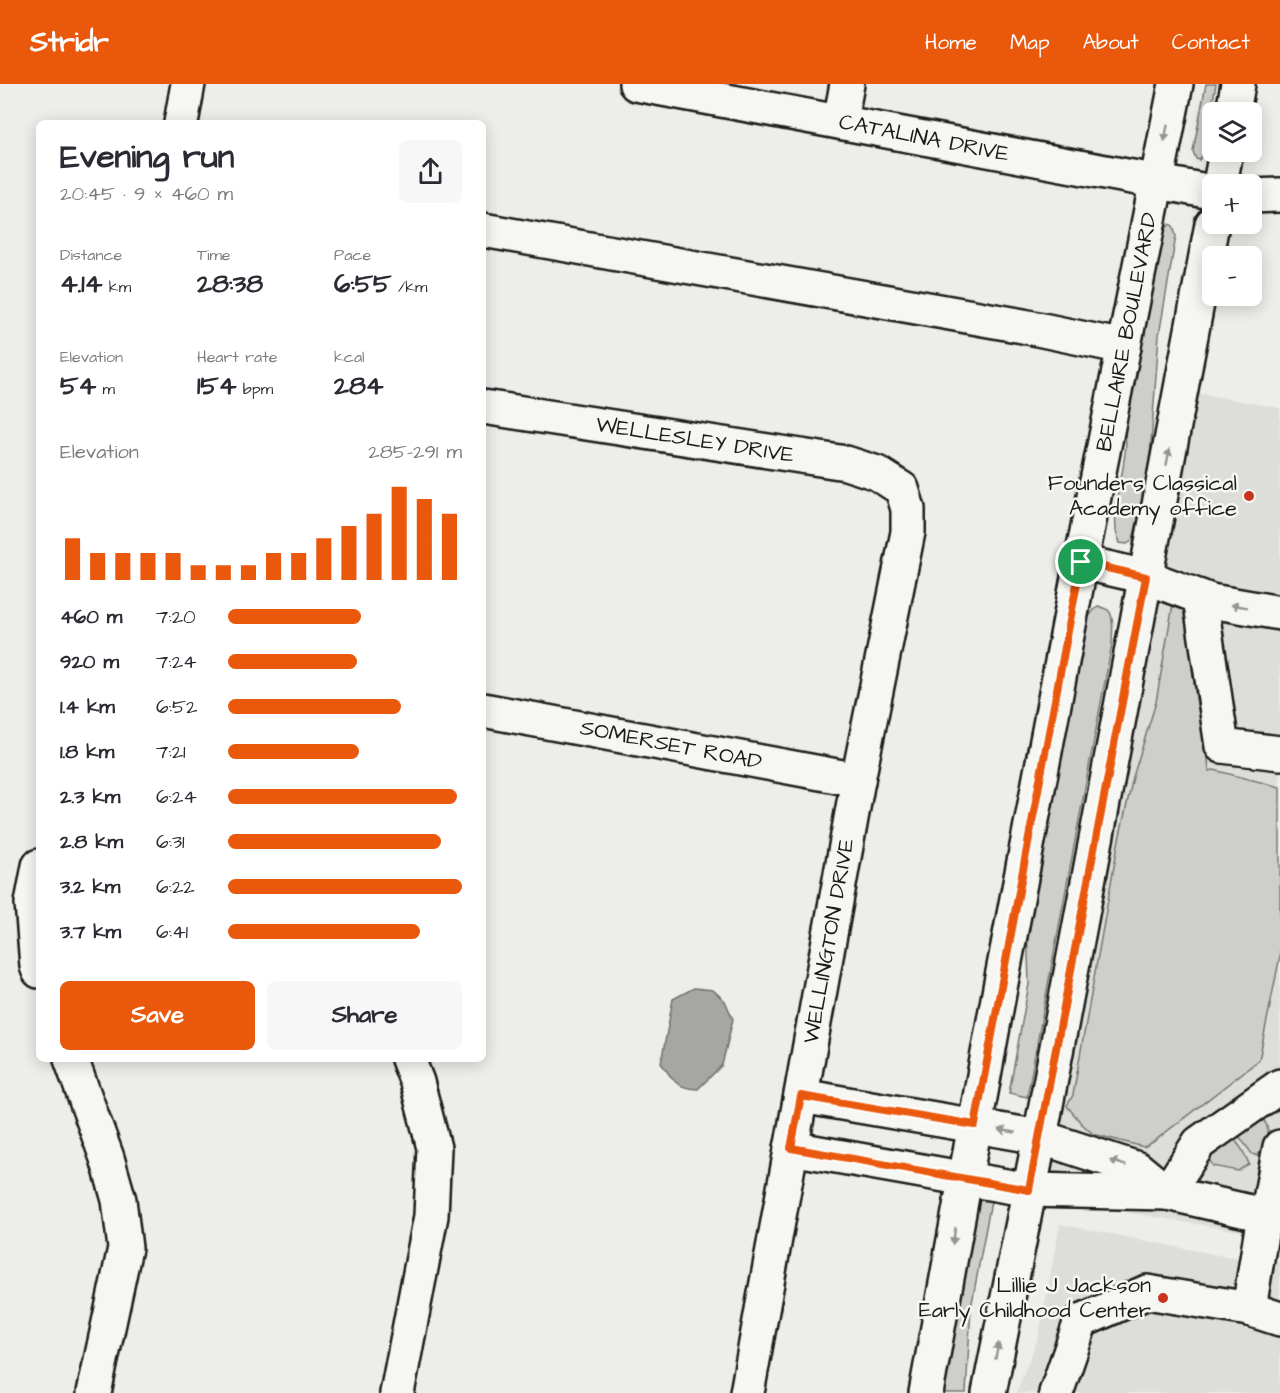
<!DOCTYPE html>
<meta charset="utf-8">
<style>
body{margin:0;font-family:"Architects Daughter",sans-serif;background:#f7f7f7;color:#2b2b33;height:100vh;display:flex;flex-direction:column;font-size:22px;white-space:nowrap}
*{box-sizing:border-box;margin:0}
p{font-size:20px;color:#7c7c81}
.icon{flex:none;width:33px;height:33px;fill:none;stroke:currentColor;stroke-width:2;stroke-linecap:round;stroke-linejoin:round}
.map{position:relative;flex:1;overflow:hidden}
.details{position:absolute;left:36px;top:36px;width:450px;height:942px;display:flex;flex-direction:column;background:#fff;border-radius:9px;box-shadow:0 3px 15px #0003}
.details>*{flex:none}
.tools{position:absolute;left:1202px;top:18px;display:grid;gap:12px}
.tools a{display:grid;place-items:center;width:60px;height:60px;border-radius:9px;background:#fff;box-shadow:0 3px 15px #0003;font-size:30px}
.pin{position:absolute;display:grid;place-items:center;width:51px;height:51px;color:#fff;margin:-26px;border:3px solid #fff;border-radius:50%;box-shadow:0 2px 6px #0007}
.round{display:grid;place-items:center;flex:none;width:63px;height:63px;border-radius:9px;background:#f7f7f7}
.overview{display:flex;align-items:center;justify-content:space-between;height:102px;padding:0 24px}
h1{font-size:33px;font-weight:700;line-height:45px}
.figures{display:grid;grid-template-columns:repeat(3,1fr);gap:9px;height:102px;padding:6px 24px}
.figures div{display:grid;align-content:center}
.figures b{font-size:26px;font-weight:700}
.figures small{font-size:16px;font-weight:400}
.figures p{font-size:16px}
.chart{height:168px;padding:12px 24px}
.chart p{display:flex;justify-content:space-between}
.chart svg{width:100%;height:108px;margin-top:6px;stroke:#ea580c;stroke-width:6}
.cta{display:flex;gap:12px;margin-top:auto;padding:12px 24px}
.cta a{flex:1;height:69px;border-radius:9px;background:#ea580c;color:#fff;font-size:24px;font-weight:700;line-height:69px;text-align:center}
.cta a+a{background:#f7f7f7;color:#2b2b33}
ul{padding:0 24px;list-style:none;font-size:20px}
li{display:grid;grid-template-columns:96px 72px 1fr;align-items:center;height:45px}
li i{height:15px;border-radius:8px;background:#ea580c}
header{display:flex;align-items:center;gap:36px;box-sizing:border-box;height:84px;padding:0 30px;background:#ea580c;color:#fff}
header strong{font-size:28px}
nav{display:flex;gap:33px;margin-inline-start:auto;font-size:21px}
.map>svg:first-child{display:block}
</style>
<header>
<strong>Stridr</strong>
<nav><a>Home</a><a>Map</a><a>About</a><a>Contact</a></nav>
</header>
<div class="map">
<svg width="1280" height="1309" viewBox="0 0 1280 1309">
<rect width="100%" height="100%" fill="#edede9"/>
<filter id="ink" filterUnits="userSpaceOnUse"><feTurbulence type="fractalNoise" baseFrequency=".0167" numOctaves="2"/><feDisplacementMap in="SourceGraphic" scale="12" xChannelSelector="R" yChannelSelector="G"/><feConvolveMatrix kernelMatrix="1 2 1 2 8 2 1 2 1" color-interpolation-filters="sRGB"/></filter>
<g filter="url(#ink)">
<g fill="#ddddda">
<polygon points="1197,309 1280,324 1280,1154 1046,1115"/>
<polygon points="1060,1140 1223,1172 1280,1178 1280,1309 1016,1309 1039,1251"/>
</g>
<g fill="#cececb" stroke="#757574" stroke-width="1.5">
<polygon points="1206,0 1216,0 1203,70 1199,76 1196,75 1193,67"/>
<polygon points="1170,140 1173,142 1176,152 1159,251 1150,373 1146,401 1133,456 1127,460 1120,459 1116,447 1115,424 1123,384 1126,362 1124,329 1162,149"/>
<polygon points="1173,520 1184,521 1197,621 1207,662 1209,687 1214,686 1280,703 1280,872 1259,976 1153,1058 1144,1063 1093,1050 1081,1039 1067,1022 1073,1011 1118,760 1133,693 1156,618"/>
<path d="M1099,522C1100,523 1106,525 1108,526C1115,531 1112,552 1112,560L1027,1013L1009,1009L1029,900L1027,839L1082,542L1093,527Z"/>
<path d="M1259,1032C1275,1043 1265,1059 1257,1072L1252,1070L1239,1052V1043Z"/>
<path d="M1228,1051C1239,1058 1244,1068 1249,1080L1238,1087L1213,1082L1205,1069Z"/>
<polygon points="977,1114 991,1117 971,1224 966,1309 942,1309"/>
</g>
<path fill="#a6a6a3" stroke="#6f6f6d" stroke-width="1.5" d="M694,904L713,906L725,917L733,935L722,981L698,1005C676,1004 673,996 661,979L673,915Z"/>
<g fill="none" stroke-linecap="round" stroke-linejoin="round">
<defs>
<g id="minor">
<polyline points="636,0 1212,108"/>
<polyline points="840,38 847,0"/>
<polyline points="181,39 188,0"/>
<polyline points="1251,112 1280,111"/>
<polyline points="483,146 1023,242 1124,263"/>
<polyline points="483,323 846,379 877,389 902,405 908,425 908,448 858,696 747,1309"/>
<polyline points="1146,493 1211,517 1280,529"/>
<polyline points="1200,513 1222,662 1280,669"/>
<polyline points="483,626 858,696"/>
<polyline points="39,782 32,819 37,882 39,887"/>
<polyline points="71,975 107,1074 119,1116 125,1164 94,1309"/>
<polyline points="801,1012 1040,1053 1138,1085 1167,1109"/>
<polyline points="791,1064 1029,1106 1167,1109 1264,1131 1269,1121 1280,1063"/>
<polyline points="1167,1109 1199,1059 1280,1002"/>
<polyline points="1249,1225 1264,1131 1280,1134"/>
<polyline points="397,1309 431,1132 434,1064 417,998 408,975"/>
<polyline points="1056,1309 1081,1237 1147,1208 1249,1225 1280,1235"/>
</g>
<g id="major">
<polyline points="1233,28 1238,0"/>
<polyline points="1220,100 1226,68"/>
<polyline points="1081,478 1146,493"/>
<polyline points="926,1309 1000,904 1081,478 1176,0"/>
<polyline points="989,1309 1040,1053 1212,140"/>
</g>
</defs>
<use href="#minor" stroke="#1c1c1c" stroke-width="38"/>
<use href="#major" stroke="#1c1c1c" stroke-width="38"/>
<use href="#minor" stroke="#f6f6f2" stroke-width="33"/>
<use href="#major" stroke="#f6f6f2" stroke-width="33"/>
</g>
<defs><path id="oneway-solid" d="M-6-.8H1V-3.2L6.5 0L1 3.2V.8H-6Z" transform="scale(1.5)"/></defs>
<g fill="#949492">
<use href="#oneway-solid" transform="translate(1166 49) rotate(101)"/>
<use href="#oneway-solid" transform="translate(1168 373) rotate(-79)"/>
<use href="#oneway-solid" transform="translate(1239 522) rotate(-171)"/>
<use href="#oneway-solid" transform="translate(1007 1047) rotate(-170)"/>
<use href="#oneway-solid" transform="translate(1118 1079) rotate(-162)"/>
<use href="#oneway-solid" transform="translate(954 1152) rotate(100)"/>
<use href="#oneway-solid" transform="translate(997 1267) rotate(-79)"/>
</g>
</g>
<g fill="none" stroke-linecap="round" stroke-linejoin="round" filter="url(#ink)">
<defs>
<polygon id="route" points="1081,478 1146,493 1029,1106 791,1064 801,1012 975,1041"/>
</defs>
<use href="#route" stroke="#fff" stroke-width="12"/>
<use href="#route" stroke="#ea580c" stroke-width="8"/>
</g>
<g fill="#c8321e" stroke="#f6f6f2" stroke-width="2">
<circle cx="1249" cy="412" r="6"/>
<circle cx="1163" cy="1214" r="6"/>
</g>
<g text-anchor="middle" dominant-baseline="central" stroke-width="5" stroke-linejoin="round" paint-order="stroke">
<g font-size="22" fill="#1c1c1c" stroke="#f6f6f2">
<text transform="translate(924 54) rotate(11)">CATALINA DRIVE</text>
<text transform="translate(1127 248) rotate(-79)">BELLAIRE BOULEVARD</text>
<text transform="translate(695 356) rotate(9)">WELLESLEY DRIVE</text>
<text transform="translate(671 661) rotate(11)">SOMERSET ROAD</text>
<text transform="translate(829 857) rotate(-80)">WELLINGTON DRIVE</text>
</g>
<g font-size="22" fill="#1c1c1c" stroke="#f6f6f2" text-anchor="end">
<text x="1237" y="399">Founders Classical<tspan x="1237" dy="25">Academy office</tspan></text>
<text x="1151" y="1201">Lillie J Jackson<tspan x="1151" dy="25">Early Childhood Center</tspan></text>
</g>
</g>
</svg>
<div class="tools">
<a><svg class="icon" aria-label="layers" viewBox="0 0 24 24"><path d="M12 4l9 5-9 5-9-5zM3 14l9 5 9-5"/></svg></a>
<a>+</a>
<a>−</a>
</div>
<div class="pin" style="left:1081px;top:478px;background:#1e9e55"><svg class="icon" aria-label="arrive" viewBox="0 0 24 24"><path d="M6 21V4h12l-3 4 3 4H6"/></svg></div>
<section class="details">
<div class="overview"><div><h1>Evening run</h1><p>20:45 · 9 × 460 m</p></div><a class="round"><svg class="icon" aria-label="share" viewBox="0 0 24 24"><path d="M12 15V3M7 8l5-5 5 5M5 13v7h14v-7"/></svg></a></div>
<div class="figures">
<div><p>Distance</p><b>4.14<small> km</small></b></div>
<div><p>Time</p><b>28:38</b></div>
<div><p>Pace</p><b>6:55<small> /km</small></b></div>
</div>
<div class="figures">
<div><p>Elevation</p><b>54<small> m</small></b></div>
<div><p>Heart rate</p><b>154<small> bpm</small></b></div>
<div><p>kcal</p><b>284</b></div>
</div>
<div class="chart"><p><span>Elevation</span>285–291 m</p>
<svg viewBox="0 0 160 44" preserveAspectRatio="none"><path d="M5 44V27M15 44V33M25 44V33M35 44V33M45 44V33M55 44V38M65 44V38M75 44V38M85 44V33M95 44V33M105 44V27M115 44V22M125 44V17M135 44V6M145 44V11M155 44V17"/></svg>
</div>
<ul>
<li><b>460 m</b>7:20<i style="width:57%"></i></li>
<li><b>920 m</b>7:24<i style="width:55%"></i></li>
<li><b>1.4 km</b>6:52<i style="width:74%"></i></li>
<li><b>1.8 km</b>7:21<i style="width:56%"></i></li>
<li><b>2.3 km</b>6:24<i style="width:98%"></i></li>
<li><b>2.8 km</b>6:31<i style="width:91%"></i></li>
<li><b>3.2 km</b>6:22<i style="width:100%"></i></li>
<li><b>3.7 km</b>6:41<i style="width:82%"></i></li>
</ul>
<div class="cta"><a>Save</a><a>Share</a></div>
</section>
</div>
